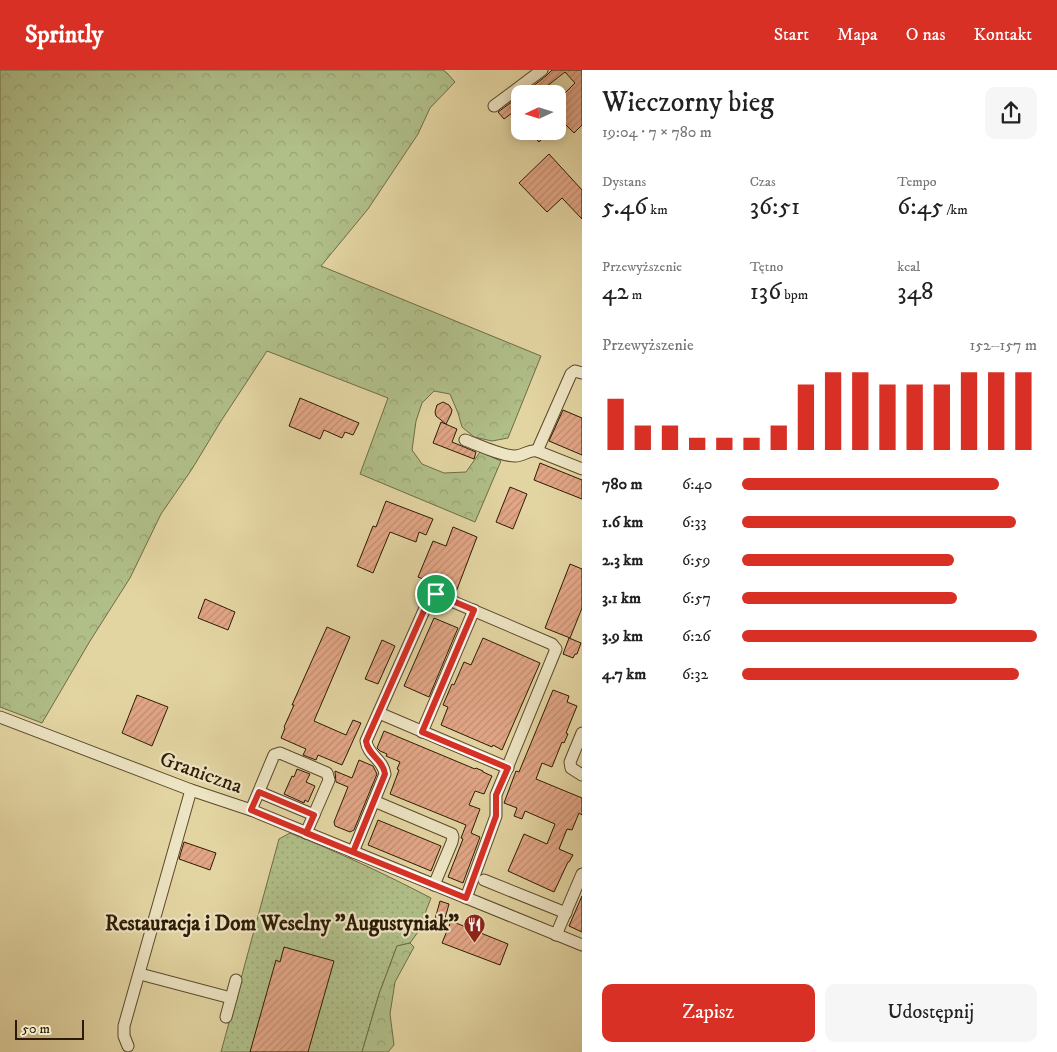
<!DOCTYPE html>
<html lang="pl">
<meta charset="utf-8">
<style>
body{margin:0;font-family:"IM FELL DW Pica",serif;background:#f6f6f6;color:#222;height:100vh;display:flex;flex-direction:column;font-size:19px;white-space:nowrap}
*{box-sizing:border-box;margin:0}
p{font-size:16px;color:#767676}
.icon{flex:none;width:28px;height:28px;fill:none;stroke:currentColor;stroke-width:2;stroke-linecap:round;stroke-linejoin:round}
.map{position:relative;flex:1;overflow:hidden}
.side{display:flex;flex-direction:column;background:#fff;width:475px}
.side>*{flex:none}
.needle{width:32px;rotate:266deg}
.controls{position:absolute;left:511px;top:15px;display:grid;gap:10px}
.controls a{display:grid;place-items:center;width:55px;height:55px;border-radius:10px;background:#fff;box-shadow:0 2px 12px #0003;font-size:25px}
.scale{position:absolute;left:15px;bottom:12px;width:69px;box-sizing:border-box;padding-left:5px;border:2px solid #2d1a04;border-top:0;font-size:14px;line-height:18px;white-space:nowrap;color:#2d1a04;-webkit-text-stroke:4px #ede4c3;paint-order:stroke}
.pin{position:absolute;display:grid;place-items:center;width:42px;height:42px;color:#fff;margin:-21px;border:2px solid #fff;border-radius:50%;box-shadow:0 1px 5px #0007}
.round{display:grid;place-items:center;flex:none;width:52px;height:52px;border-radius:10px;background:#f6f6f6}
.summary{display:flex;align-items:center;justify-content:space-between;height:85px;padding:0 20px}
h1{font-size:28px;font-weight:600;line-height:38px}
.metrics{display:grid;grid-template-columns:repeat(3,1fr);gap:8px;height:85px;padding:5px 20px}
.metrics div{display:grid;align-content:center}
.metrics b{font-size:25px;font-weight:600}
.metrics small{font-size:14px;font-weight:400}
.metrics p{font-size:14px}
.chart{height:140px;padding:10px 20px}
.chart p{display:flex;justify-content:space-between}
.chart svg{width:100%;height:90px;margin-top:5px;stroke:#d93025;stroke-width:6}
.primary-button{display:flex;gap:10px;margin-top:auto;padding:10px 20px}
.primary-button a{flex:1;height:58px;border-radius:10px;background:#d93025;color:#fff;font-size:20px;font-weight:600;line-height:58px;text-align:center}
.primary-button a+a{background:#f6f6f6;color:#222}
ul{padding:0 20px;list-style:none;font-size:16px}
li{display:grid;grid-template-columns:80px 60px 1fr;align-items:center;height:38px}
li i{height:12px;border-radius:6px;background:#d93025}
header{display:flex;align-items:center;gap:30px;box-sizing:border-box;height:70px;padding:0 25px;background:#d93025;color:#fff}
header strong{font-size:24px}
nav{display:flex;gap:28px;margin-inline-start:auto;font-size:18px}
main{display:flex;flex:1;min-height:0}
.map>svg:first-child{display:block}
</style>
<header>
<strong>Sprintly</strong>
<nav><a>Start</a><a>Mapa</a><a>O nas</a><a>Kontakt</a></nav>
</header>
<main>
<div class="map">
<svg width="582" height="982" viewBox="0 0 582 982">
<defs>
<pattern id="green-dots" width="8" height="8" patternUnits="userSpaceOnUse" patternTransform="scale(1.25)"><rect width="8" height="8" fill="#b0be88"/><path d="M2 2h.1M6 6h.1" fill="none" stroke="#98a374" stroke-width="1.8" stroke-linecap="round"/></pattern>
<pattern id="forest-crowns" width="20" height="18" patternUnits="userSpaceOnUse" patternTransform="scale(1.25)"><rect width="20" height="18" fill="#b0be88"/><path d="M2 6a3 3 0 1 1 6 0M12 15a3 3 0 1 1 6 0" fill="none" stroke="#98a374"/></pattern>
<pattern id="building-hatch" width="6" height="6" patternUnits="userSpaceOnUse" patternTransform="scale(1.25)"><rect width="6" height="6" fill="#e2a686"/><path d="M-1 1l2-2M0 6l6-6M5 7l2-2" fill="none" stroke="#c28e72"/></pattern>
</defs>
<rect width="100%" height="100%" fill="#e3d5a2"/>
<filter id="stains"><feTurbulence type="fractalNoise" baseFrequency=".004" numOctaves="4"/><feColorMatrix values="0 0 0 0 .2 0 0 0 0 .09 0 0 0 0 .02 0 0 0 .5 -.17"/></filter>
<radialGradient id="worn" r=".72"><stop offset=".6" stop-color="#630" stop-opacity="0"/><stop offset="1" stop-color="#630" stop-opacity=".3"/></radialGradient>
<path fill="url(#green-dots)" stroke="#6e6c46" d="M290,763C338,782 385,804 431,828L418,862L410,873L397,876L379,924L362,982H221L279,769Z"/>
<g fill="url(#forest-crowns)" stroke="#6e6c46">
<polygon points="0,0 443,0 447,3 455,12 430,38 418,64 368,139 321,196 541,286 508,368 492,371 474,367 462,357 458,343 450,324 434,321 422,333 416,351 412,380 422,394 444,403 466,402 480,382 501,391 475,452 360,404 388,328 267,281 221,351 192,399 161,444 130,508 90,571 42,653 0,637"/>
<polygon points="410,873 414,877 395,912 390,944 394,975 388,982 362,982 379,924 397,876"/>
</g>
<g fill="url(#building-hatch)" stroke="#2d1a04">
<polygon points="552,0 582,0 582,55 574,63 562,51 558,55 558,30 575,13 565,2 537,24 523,24 546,6"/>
<polygon points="520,26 520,37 504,49 498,42"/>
<polygon points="529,61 550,61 539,72"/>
<polygon points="549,84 582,120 582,149 562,128 547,142 519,113"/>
<polygon points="300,328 359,353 353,365 345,362 342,368 324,360 320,369 289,356"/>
<polygon points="443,332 449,335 452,340 451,344 446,354 436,346 435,342 437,335"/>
<polygon points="563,340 582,348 582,385 549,371"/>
<polygon points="441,352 457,359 452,372 476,382 474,389 433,373"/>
<polygon points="540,393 582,410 582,429 534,410"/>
<polygon points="510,417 527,424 513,459 496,452"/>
<polygon points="386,431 433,449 426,465 419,462 416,472 390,462 373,503 357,496 373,456 376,457"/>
<polygon points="453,457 477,467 456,522 418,507 433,471 446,476"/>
<polygon points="570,494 582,499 582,538 570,568 545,558"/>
<polygon points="205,529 235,542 228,560 198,548"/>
<polygon points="434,548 458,558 429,627 404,616"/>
<polygon points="327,557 350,567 314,651 346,665 353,650 361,653 342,695 318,685 316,690 303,685 306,679 281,668 285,658 284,657 294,635 292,635"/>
<polygon points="483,568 540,593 502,680 493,675 492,677 441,655 448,637 443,635 452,614 454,615 464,592 471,595"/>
<polygon points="569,568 581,573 577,584 575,584 573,588 563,584"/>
<polygon points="382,570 395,576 378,614 365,609"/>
<polygon points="553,620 569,626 567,632 577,636 566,663 568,664 564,673 562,672 552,697 542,693 536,709 582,728 582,745 579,743 572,760 567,759 559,779 573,785 569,792 568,792 554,822 508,801 524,764 547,774 555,754 525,741 522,749 514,746 517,738 504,733 516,701 519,702"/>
<polygon points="137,625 168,637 152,676 122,663"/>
<polygon points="384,661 475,699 476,698 483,701 483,702 492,706 484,724 475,721 469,735 480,739 471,763 480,767 463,813 448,807 463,769 461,768 466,755 390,724 399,700 397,699 400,692 386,686 387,684 380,681 377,678"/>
<polygon points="359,690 373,696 377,704 354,760 350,762 335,756 334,752 348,717 336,712 335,702 335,701 352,708"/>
<polygon points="297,699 310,704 306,712 315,716 308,732 305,730 304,733 284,724 292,706 294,707"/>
<polygon points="378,750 441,776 431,801 368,775"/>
<polygon points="184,772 216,783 210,800 179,789"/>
<polygon points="582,826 582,862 569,856"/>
<polygon points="440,831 449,834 444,852 435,849"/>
<polygon points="451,851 508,874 500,895 442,873"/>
<polygon points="284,877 334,891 308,982 250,982 276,890 280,892"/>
</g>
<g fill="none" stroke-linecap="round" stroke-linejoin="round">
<defs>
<g id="minor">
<polyline points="494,36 542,0"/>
<path d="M465,370C479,375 501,386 515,386C524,386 529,379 537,381L582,399"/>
<polyline points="537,381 571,304 575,301 582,303"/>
<polyline points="379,643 508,698"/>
<polyline points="0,647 191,720 251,740 582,875"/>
<polyline points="422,662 474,540"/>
<polyline points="582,663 570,692 571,698 582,705"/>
<polyline points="259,722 314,745"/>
<polyline points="374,731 452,764 453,767 452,772 434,815"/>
<polyline points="251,740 274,685 280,683 327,703 329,710 306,763"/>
<path d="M353,782L385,704C383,689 368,686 366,671L430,527L432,524H435L552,574L556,579L496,725V746L466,828"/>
<polyline points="484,810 566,843"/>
<polyline points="556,865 582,804"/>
<polyline points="140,904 231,928"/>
<polyline points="226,947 236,910"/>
<polyline points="128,976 124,966 124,956 191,720"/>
</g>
</defs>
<use href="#minor" stroke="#5a492c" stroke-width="13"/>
<use href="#minor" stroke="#ede4c3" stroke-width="11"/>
</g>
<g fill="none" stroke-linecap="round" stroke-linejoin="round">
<defs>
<path id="route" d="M436,524H432L430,527L366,671C368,686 383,689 385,704L353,782L251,740L259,722L314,745L306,763L466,828L496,746V725L508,698L422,662L474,540L436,524"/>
</defs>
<use href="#route" stroke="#fff" stroke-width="10"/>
<use href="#route" stroke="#d93025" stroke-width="6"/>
</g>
<defs>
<symbol id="restaurant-pin" viewBox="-11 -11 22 30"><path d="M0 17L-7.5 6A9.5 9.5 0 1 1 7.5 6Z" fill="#8f2418" stroke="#ede4c3"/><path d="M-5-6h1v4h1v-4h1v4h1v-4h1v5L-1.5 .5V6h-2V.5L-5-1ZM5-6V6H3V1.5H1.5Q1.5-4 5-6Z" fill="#fff"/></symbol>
</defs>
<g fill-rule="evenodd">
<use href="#restaurant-pin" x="462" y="842" width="25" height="34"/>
</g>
<g text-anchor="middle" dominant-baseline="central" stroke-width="4.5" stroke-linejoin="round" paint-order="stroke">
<g font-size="21" fill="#2d1a04" stroke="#ede4c3">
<text transform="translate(201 703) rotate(20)">Graniczna</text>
</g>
<g font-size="21" font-weight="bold" fill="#2d1a04" stroke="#ede4c3" text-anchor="end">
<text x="459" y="854">Restauracja i Dom Weselny "Augustyniak"</text>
</g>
</g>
<rect width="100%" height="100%" filter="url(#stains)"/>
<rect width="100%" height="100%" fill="url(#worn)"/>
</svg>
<div class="controls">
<a><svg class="needle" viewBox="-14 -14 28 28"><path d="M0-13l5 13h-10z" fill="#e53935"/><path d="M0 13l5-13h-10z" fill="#767676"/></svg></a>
</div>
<div class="scale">50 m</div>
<div class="pin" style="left:436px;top:524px;background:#1e9e55"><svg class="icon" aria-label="arrive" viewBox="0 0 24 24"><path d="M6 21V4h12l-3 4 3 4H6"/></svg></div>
</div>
<section class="side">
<div class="summary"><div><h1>Wieczorny bieg</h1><p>19:04 · 7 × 780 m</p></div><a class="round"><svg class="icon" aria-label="share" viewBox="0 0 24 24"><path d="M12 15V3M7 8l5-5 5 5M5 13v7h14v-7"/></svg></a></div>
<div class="metrics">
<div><p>Dystans</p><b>5.46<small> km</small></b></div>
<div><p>Czas</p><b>36:51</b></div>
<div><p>Tempo</p><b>6:45<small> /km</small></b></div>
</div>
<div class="metrics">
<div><p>Przewyższenie</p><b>42<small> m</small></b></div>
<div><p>Tętno</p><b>136<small> bpm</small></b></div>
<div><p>kcal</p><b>348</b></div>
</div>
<div class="chart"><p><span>Przewyższenie</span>152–157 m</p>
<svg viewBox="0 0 160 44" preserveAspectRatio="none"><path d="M5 44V19M15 44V32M25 44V32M35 44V38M45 44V38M55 44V38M65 44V32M75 44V12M85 44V6M95 44V6M105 44V12M115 44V12M125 44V12M135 44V6M145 44V6M155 44V6"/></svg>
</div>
<ul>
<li><b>780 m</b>6:40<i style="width:87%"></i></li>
<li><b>1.6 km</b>6:33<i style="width:93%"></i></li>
<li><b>2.3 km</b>6:59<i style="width:72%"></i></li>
<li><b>3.1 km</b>6:57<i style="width:73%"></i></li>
<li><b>3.9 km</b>6:26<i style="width:100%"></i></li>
<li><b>4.7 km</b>6:32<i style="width:94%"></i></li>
</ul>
<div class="primary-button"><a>Zapisz</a><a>Udostępnij</a></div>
</section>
</main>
